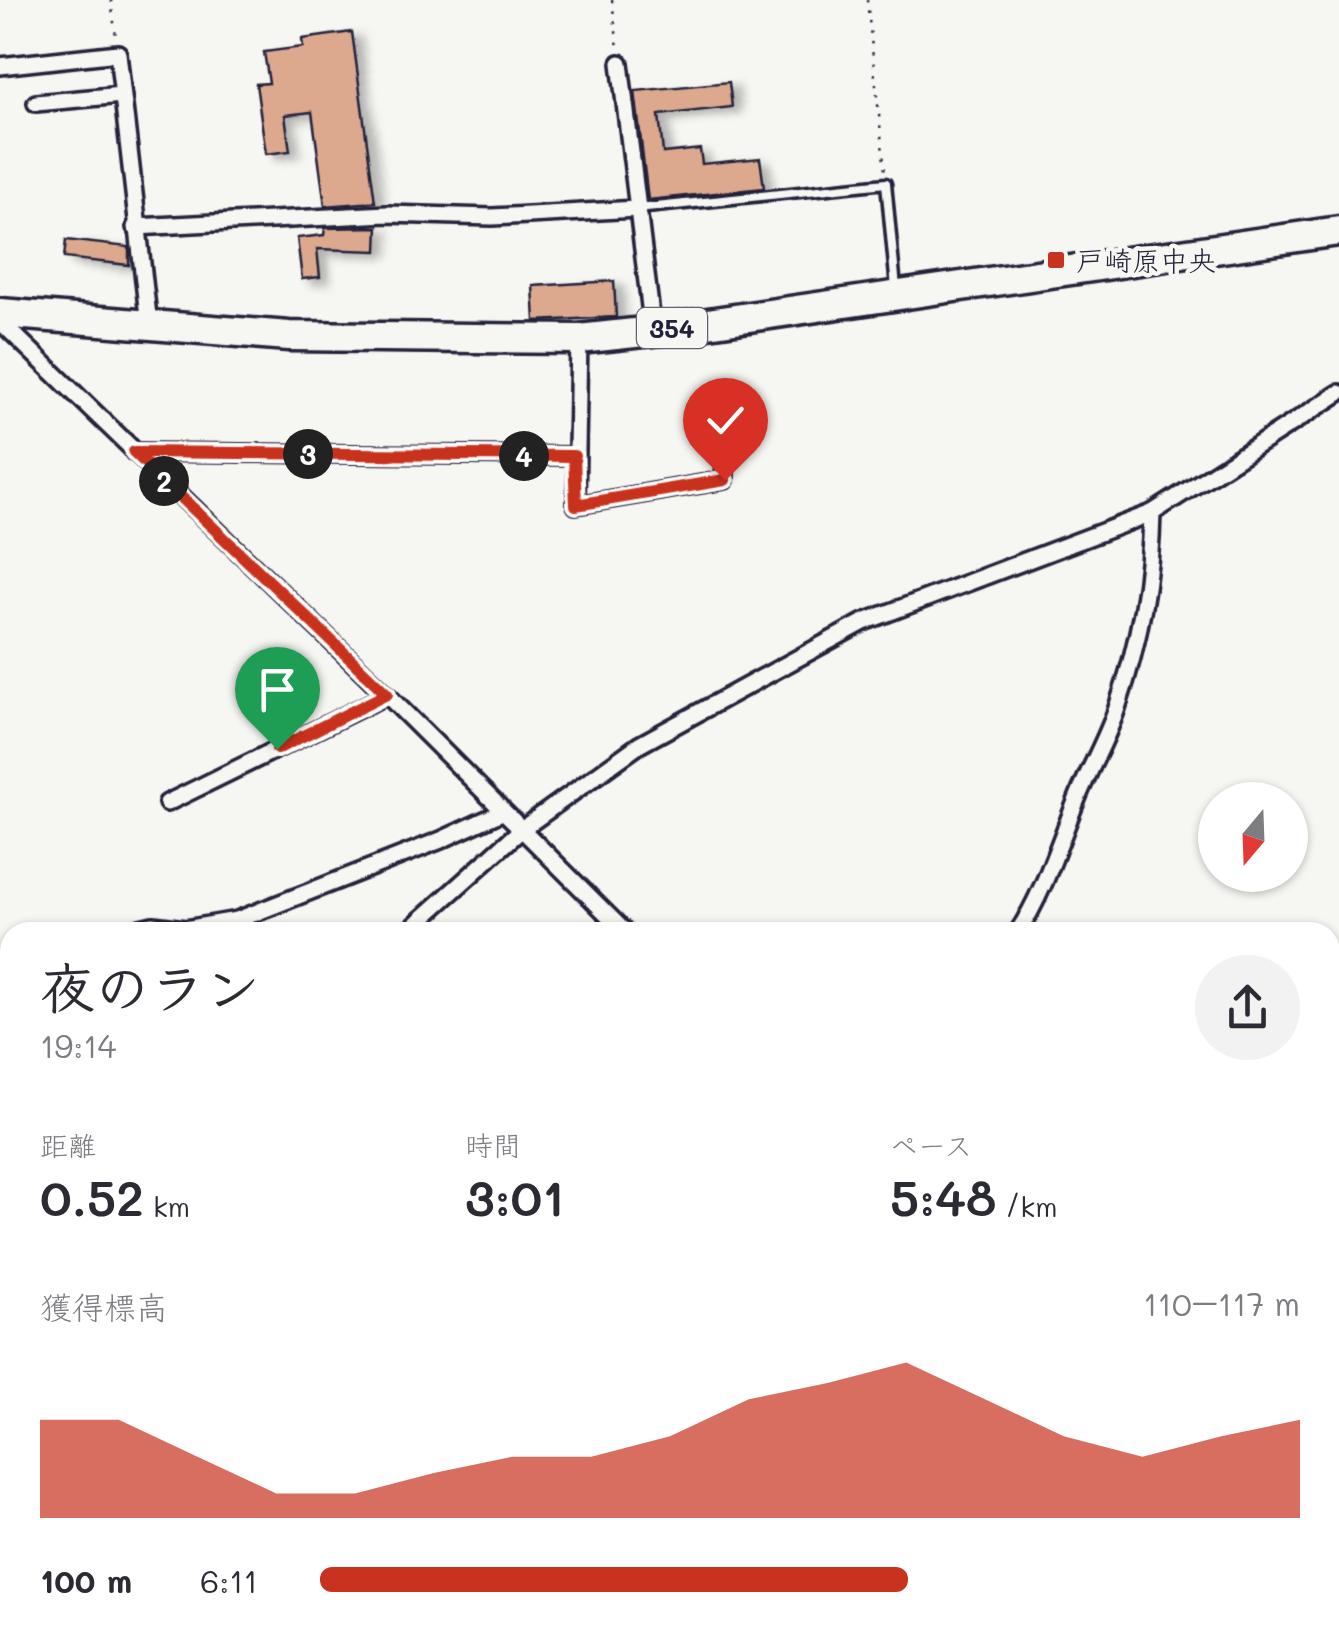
<!DOCTYPE html>
<html lang="ja">
<meta charset="utf-8">
<style>
body{margin:0;font-family:Mali,"Klee One",sans-serif;background:#f2f2f3;color:#2b2b33;height:100vh;display:flex;flex-direction:column;font-size:38px;white-space:nowrap}
*{box-sizing:border-box;margin:0}
p{font-size:32px;color:#7c7c81}
.icon{flex:none;width:55px;height:55px;fill:none;stroke:currentColor;stroke-width:2;stroke-linecap:round;stroke-linejoin:round}
.map{position:relative;flex:1;overflow:hidden}
.details{position:absolute;left:0px;top:922px;width:1340px;height:718px;display:flex;flex-direction:column;background:#fff;border-radius:30px 30px 0 0;box-shadow:0 2px 8px #0004}
.details>*{flex:none}
.needle{width:65px;rotate:199deg}
.fabs{position:absolute;left:1198px;top:782px;display:grid;gap:20px}
.fabs a{display:grid;place-items:center;width:110px;height:110px;border-radius:50%;background:#fff;box-shadow:0 2px 8px #0004;font-size:50px}
.pin{position:absolute;display:grid;place-items:center;width:85px;height:85px;color:#fff;margin:-102px -42px;border-radius:50% 50% 50% 0;rotate:-45deg;box-shadow:0 0 10px #0007}
.pin .icon{rotate:45deg}
.km{position:absolute;width:50px;height:50px;margin:-25px;border-radius:50%;background:#222;color:#fff;font-size:28px;line-height:50px;text-align:center}
.round{display:grid;place-items:center;flex:none;width:105px;height:105px;border-radius:52px;background:#f2f2f3}
.head{display:flex;align-items:center;justify-content:space-between;height:170px;padding:0 40px}
h1{font-size:55px;font-weight:600;line-height:75px}
.stats{display:grid;grid-template-columns:repeat(3,1fr);gap:15px;height:170px;padding:10px 40px}
.stats div{display:grid;align-content:center}
.stats b{font-size:50px;font-weight:600}
.stats small{font-size:28px;font-weight:400}
.stats p{font-size:28px}
.chart{height:280px;padding:20px 40px}
.chart p{display:flex;justify-content:space-between}
.chart svg{width:100%;height:180px;margin-top:10px;fill:#c8321e;opacity:.7}
ul{padding:0 40px;list-style:none;font-size:32px}
li{display:grid;grid-template-columns:160px 120px 1fr;align-items:center;height:75px}
li i{height:25px;border-radius:12px;background:#c8321e}
.map>svg:first-child{display:block}
</style>
<div class="map">
<svg width="1339" height="1638" viewBox="0 0 1339 1638">
<defs>
<filter id="shadow"><feDropShadow dx="9" dy="5" stdDeviation="5" flood-color="#0004"/></filter>
</defs>
<rect width="100%" height="100%" fill="#f6f6f2"/>
<filter id="ink" filterUnits="userSpaceOnUse"><feTurbulence type="fractalNoise" baseFrequency=".01" numOctaves="2"/><feDisplacementMap in="SourceGraphic" scale="20" xChannelSelector="R" yChannelSelector="G"/><feConvolveMatrix kernelMatrix="1 2 1 2 8 2 1 2 1" color-interpolation-filters="sRGB"/></filter>
<g filter="url(#ink)">
<g fill="#dca98f" stroke="#22223b" stroke-width="2.5" filter="url(#shadow)">
<polygon points="352,32 375,202 325,206 312,112 285,115 290,151 266,154 256,84 269,83 264,52 303,47 302,39"/>
<polygon points="729,82 732,107 659,115 663,153 700,149 702,164 760,158 764,188 648,200 635,91"/>
<polygon points="378,227 377,251 317,249 320,277 302,279 297,238 324,235 325,228"/>
<polygon points="66,240 129,247 129,265 64,258"/>
<polygon points="614,281 616,317 535,321 533,286"/>
</g>
<g fill="none" stroke-linecap="round" stroke-linejoin="round">
<defs>
<polyline id="lane" points="637,209 886,183 896,288"/>
<g id="street">
<polyline points="620,63 653,331"/>
<polyline points="0,66 118,53 149,325"/>
<polyline points="36,103 122,95"/>
<polyline points="135,227 387,214 492,217 637,209"/>
<polyline points="0,321 387,695 625,932"/>
<polyline points="579,339 576,505 725,480 723,412"/>
<polyline points="134,452 575,456"/>
<polyline points="167,803 387,695"/>
<polyline points="124,932 153,925 185,929 237,920 441,840 502,812"/>
<polyline points="407,932 522,829 639,745 864,622 1152,513 1339,393"/>
<path d="M1018,932C1045,890 1058,845 1077,799C1089,769 1107,739 1117,708C1138,646 1151,578 1152,513"/>
<polyline points="0,974 10,970"/>
<polyline points="0,1292 10,1283"/>
<polyline points="1013,1630 1014,1638"/>
<polyline points="775,1638 777,1630"/>
</g>
<g id="secondary">
<polyline points="0,1587 10,1595"/>
<polyline points="58,1630 68,1638"/>
</g>
<polyline id="highway" points="0,313 289,336 579,339 653,331 1339,231"/>
</defs>
<use href="#lane" stroke="#22223b" stroke-width="15"/>
<use href="#street" stroke="#22223b" stroke-width="22"/>
<use href="#secondary" stroke="#22223b" stroke-width="30"/>
<use href="#highway" stroke="#22223b" stroke-width="35"/>
<g stroke="#22223b" stroke-width="2.5" stroke-dasharray="2.5 8" stroke-linecap="butt">
<polyline points="111,0 116,37"/>
<polyline points="612,0 618,48"/>
<polyline points="867,0 885,172"/>
<polyline points="1330,1183 1339,1172"/>
<polyline points="1330,1288 1339,1289"/>
<polyline points="1330,1439 1339,1428"/>
<polyline points="1294,1638 1296,1630"/>
</g>
<use href="#lane" stroke="#f6f6f2" stroke-width="8"/>
<use href="#street" stroke="#f6f6f2" stroke-width="15"/>
<use href="#secondary" stroke="#f6f6f2" stroke-width="22"/>
<use href="#highway" stroke="#f6f6f2" stroke-width="28"/>
</g>
</g>
<g fill="none" stroke-linecap="round" stroke-linejoin="round" filter="url(#ink)">
<defs>
<polyline id="route" points="277,749 387,694 134,452 574,456 576,505 725,480"/>
</defs>
<use href="#route" stroke="#fff" stroke-width="20"/>
<use href="#route" stroke="#c8321e" stroke-width="12"/>
</g>
<rect fill="#c8321e" stroke="#f6f6f2" stroke-width="4" x="1046" y="250" width="20" height="20" rx="5"/>
<g text-anchor="middle" dominant-baseline="central" stroke-width="9" stroke-linejoin="round" paint-order="stroke">
<rect fill="#f6f6f2" stroke="#626272" stroke-width="2.5" x="637" y="308" width="70" height="40" rx="8"/>
<g font-size="25" font-weight="bold" fill="#22223b">
<text x="672" y="328">354</text>
</g>
<g font-size="28" fill="#22223b" stroke="#f6f6f2" text-anchor="start">
<text x="1076" y="260">戸崎原中央</text>
</g>
</g>
</svg>
<div class="fabs">
<a><svg class="needle" viewBox="-14 -14 28 28"><path d="M0-13l5 13h-10z" fill="#e53935"/><path d="M0 13l5-13h-10z" fill="#7c7c81"/></svg></a>
</div>
<div class="pin" style="left:277px;top:749px;background:#1e9e55"><svg class="icon" aria-label="arrive" viewBox="0 0 24 24"><path d="M6 21V4h12l-3 4 3 4H6"/></svg></div>
<div class="pin" style="left:725px;top:480px;background:#d93025"><svg class="icon" aria-label="check" viewBox="0 0 24 24"><path d="M5 12l5 5 9-10"/></svg></div>
<b class="km" style="left:164px;top:481px">2</b>
<b class="km" style="left:308px;top:454px">3</b>
<b class="km" style="left:524px;top:456px">4</b>
<section class="details">
<div class="head"><div><h1>夜のラン</h1><p>19:14</p></div><a class="round"><svg class="icon" aria-label="share" viewBox="0 0 24 24"><path d="M12 15V3M7 8l5-5 5 5M5 13v7h14v-7"/></svg></a></div>
<div class="stats">
<div><p>距離</p><b>0.52<small> km</small></b></div>
<div><p>時間</p><b>3:01</b></div>
<div><p>ペース</p><b>5:48<small> /km</small></b></div>
</div>
<div class="chart"><p><span>獲得標高</span>110–117 m</p>
<svg viewBox="0 0 160 44" preserveAspectRatio="none"><path d="M0 44V20L10 20L20 29L30 38L40 38L50 33L60 29L70 29L80 24L90 15L100 11L110 6L120 15L130 24L140 29L150 24L160 20V44z"/></svg>
</div>
<ul>
<li><b>100 m</b>6:11<i style="width:60%"></i></li>
</ul>
</section>
</div>
